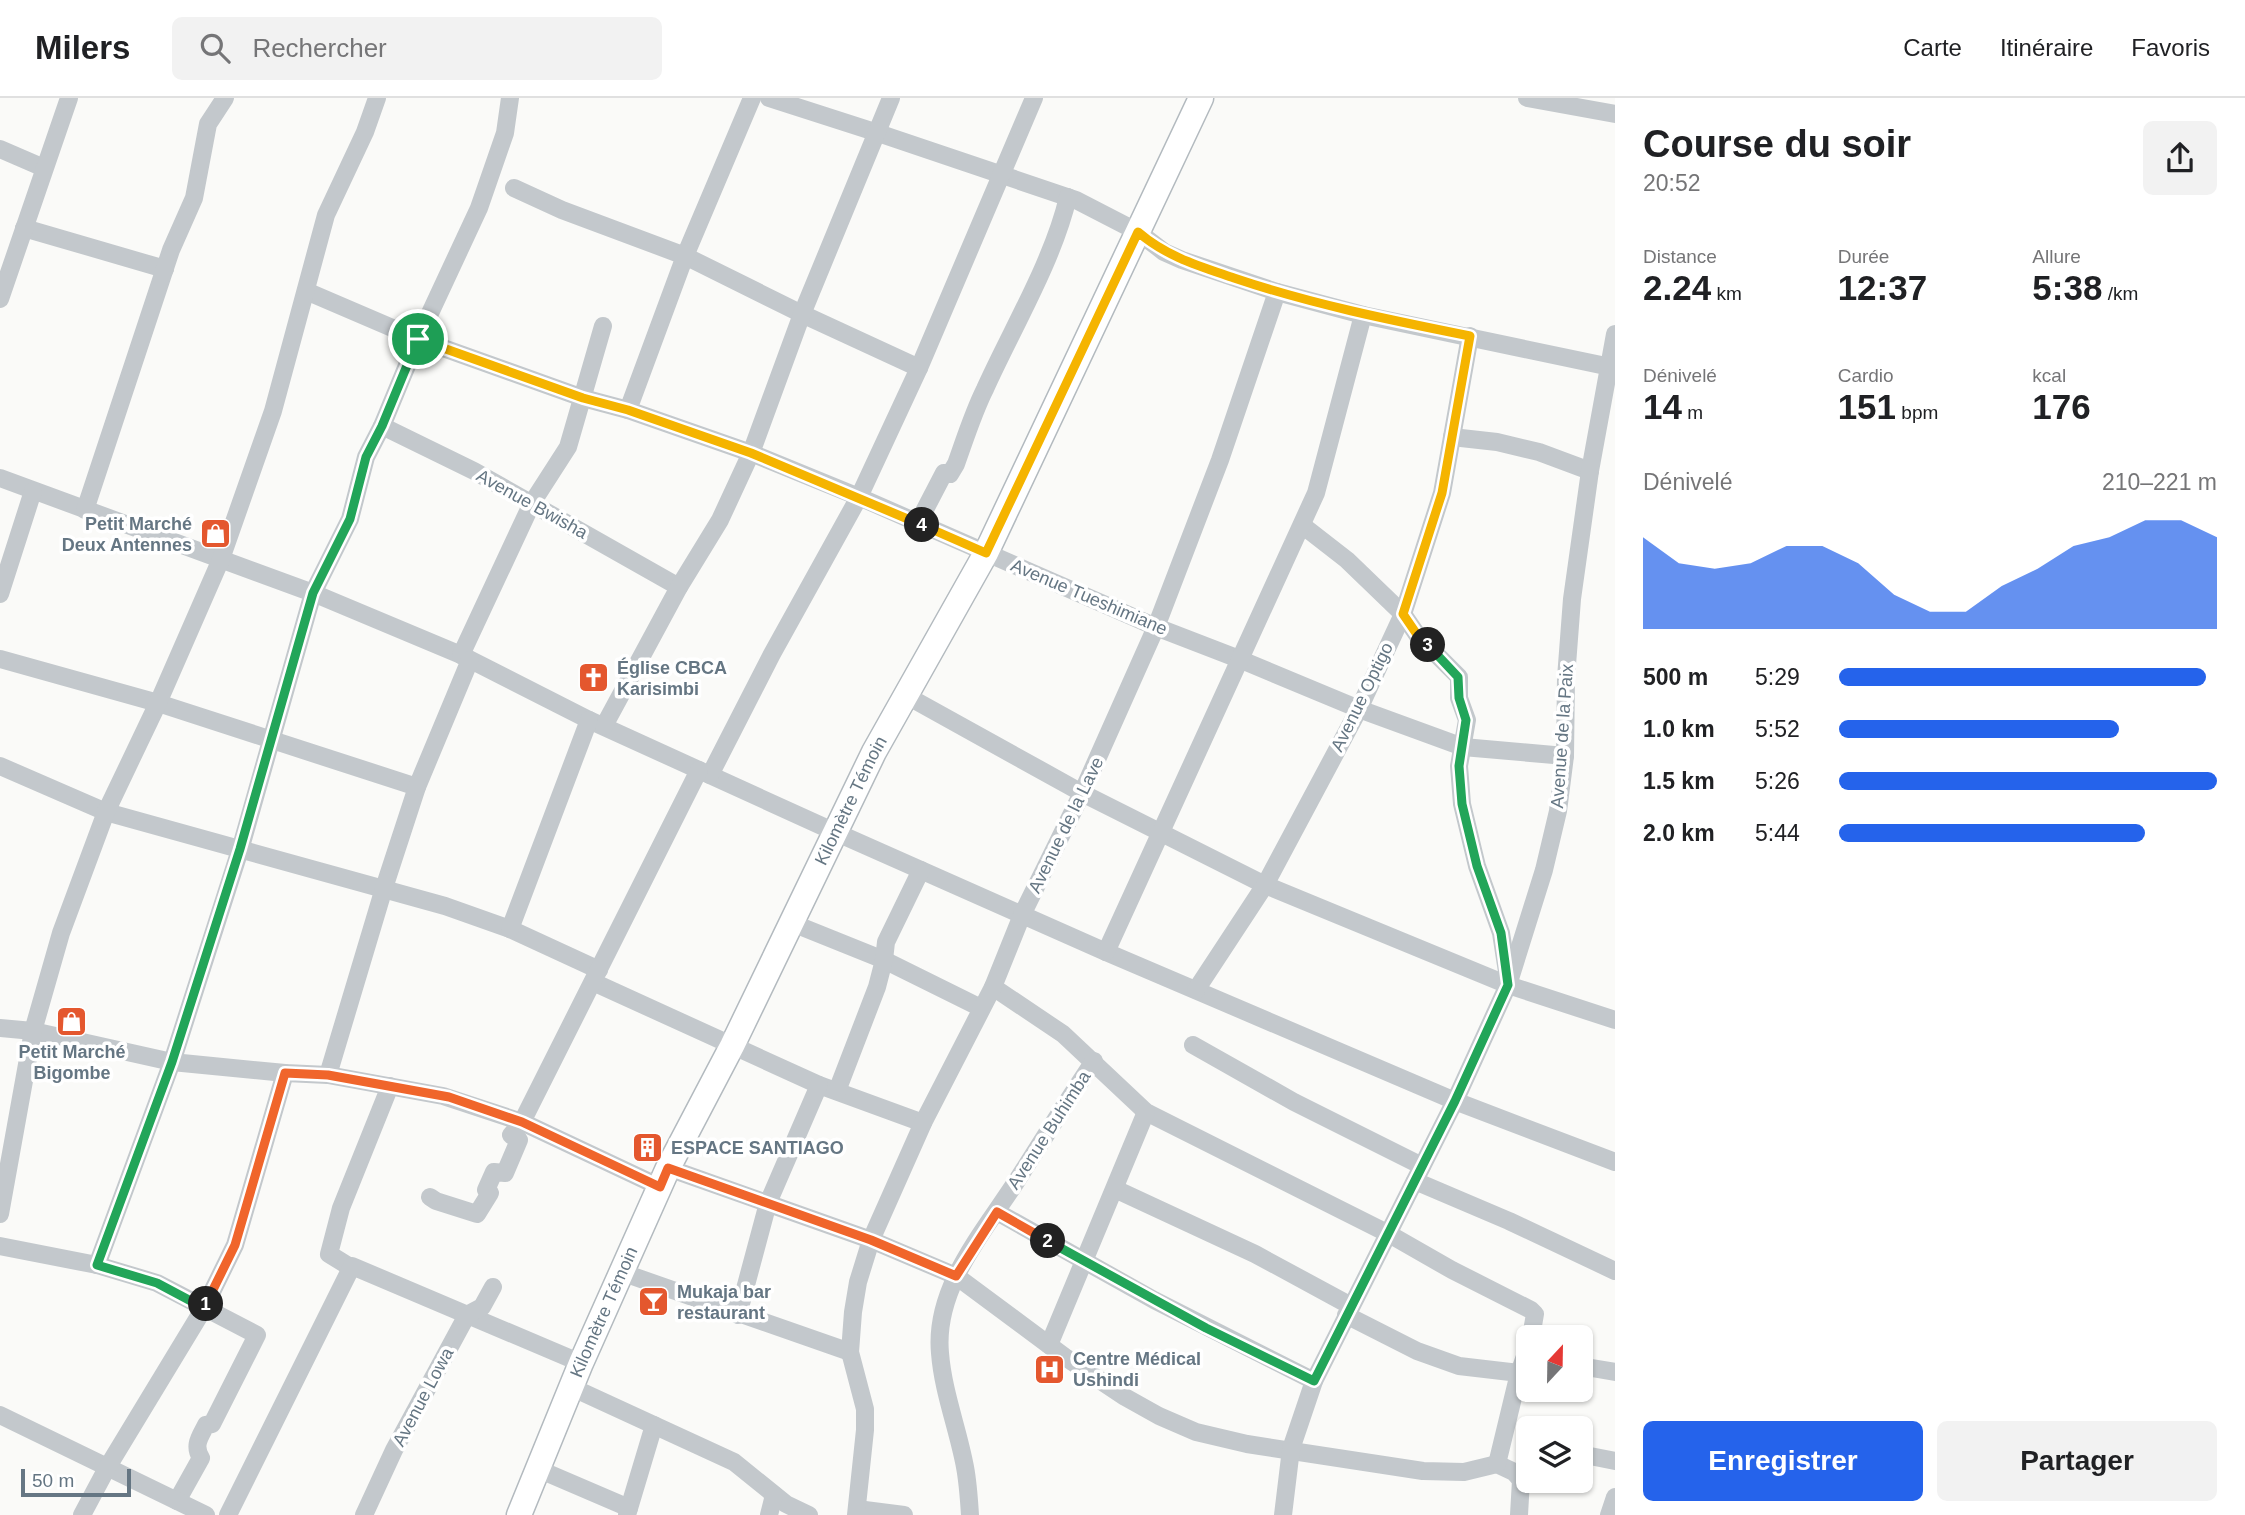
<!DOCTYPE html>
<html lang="fr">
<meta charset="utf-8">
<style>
body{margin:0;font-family:Helvetica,sans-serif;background:#f2f2f2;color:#202124;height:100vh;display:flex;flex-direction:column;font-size:26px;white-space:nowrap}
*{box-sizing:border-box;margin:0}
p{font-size:23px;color:#757577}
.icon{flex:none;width:38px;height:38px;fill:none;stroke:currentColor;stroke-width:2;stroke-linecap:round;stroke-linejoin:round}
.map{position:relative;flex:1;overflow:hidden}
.sheet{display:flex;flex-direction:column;background:#fff;width:630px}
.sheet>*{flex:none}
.needle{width:46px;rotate:22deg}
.buttons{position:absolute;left:1516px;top:1227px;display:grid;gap:14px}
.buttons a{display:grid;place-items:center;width:77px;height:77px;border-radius:10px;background:#fff;box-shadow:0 2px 5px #0004;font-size:35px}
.scale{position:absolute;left:21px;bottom:18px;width:110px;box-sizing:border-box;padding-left:7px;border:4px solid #657683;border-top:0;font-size:19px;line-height:24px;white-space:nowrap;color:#657683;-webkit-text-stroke:5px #fff;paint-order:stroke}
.pin{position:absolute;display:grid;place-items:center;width:60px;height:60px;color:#fff;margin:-30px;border:4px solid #fff;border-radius:50%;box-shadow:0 2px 7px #0007}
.km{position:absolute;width:35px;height:35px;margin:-18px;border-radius:50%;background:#222;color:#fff;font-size:19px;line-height:35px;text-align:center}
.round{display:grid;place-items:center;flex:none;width:74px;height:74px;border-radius:10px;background:#f2f2f2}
.headline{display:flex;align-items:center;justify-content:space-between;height:119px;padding:0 28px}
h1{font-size:38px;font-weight:700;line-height:52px}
.figures{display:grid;grid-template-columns:repeat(3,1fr);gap:10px;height:119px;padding:7px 28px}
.figures div{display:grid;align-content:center}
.figures b{font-size:35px;font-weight:700}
.figures small{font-size:19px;font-weight:400}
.figures p{font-size:19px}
.chart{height:196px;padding:14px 28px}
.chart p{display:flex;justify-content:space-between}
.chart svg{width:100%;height:126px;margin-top:7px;fill:#2563eb;opacity:.7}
.primary-button{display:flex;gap:14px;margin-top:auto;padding:14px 28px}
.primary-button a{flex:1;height:80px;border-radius:10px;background:#2563eb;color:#fff;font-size:28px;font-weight:700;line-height:80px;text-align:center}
.primary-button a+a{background:#f2f2f2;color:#202124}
ul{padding:0 28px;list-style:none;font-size:23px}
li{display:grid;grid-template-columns:112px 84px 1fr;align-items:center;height:52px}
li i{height:18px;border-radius:9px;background:#2563eb}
header{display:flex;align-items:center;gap:42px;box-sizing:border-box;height:98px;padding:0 35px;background:#fff;border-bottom:2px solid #e0e0e0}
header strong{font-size:33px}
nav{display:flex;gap:38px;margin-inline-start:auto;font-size:24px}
.search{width:490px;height:63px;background:#f2f2f2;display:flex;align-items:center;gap:18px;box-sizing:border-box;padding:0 24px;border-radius:10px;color:#757577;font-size:26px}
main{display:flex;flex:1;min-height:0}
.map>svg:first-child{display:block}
</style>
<header>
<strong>Milers</strong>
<div class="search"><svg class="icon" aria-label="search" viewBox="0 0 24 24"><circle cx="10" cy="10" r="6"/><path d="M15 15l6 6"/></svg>Rechercher</div>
<nav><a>Carte</a><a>Itinéraire</a><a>Favoris</a></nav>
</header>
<main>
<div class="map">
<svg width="1615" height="1417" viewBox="0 0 1615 1417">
<rect width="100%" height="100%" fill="#fafaf8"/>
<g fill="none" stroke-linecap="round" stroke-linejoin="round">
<defs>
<g id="secondary">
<path id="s1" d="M519,1417L581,1265L668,1070L732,948L874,654L986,455L1201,0"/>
</g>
</defs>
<use href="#secondary" stroke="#b3babf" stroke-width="27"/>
<g stroke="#c3c8cc" stroke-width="18">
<polyline points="769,0 878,35 1076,102 1138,134 1164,154 1182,162 1277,194 1363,217 1615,270"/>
<polyline points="1527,0 1615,16"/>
<polyline points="0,51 44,70"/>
<polyline points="514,90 562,112 685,158 802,216 919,270"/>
<polyline points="24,130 165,171"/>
<polyline points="306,193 418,241 583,300 628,312 751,355 859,399 1156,529 1239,561 1359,611 1463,649 1565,658"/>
<polyline points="0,201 69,0"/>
<polyline points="628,312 685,158 752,0"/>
<polyline points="382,328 474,373 679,489"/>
<polyline points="1452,339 1497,344 1539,354 1590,373"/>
<polyline points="0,380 313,495 461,557 589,622 835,734 1106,854 1455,1003 1615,1064"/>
<polyline points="85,412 171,152 194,100 208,26 225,0"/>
<path d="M918,425L944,375L950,376L956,366C965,341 973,315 985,291C1012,231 1053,163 1068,99"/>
<polyline points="1302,427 1347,462 1403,516 1418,538 1459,579 1459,600 1467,622 1459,668 1462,706 1477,768 1501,835 1508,880"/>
<polyline points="0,496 33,393"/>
<polyline points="461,557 532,405 568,349 603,228"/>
<polyline points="0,561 158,605 417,689"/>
<polyline points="907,598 1082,695 1265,787 1508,887 1615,922"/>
<polyline points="604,628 679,489 720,422 751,355 802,216 891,0"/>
<polyline points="0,668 106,714 445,808 510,831 599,872"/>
<polyline points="710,677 772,556 859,399 919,270 1034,0"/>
<polyline points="792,825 884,862 981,910"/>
<polyline points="510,831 589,622"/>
<polyline points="1106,854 1316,395 1363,217"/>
<polyline points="593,884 819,987 923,1025"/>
<polyline points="993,889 1063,936 1146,1014 1389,1136 1452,1172 1531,1212 1535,1216 1531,1239"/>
<polyline points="1196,892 1265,787 1359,611 1403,516 1442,395 1470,238"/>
<polyline points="0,930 33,933 172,964 285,975 328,977 443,998 522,1024 660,1089"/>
<polyline points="1193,947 1294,1004 1422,1068"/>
<polyline points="328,977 384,790 417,689 470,562"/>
<polyline points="837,993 877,889 884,862 886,844 921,772"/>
<polyline points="668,1070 871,1142 956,1178 1065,1259 1125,1299 1159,1318 1196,1334 1247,1346 1423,1373 1464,1374 1497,1366 1514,1374 1521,1382 1519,1417"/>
<polyline points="1415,1083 1509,1123 1615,1173"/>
<polyline points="1115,1091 1255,1156 1351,1208"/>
<polyline points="430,1099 436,1103 477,1116 490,1095 486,1092 494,1074 505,1075 519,1042 511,1037 522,1024 699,672"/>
<polyline points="997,1114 1154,1202 1314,1283"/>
<polyline points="0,1116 33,933 61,835 106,714 158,605 221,461 273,313 326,117 365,34 377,0"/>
<path d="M0,1148L97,1167L157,1185L257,1237L212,1326L206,1327C200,1339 193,1347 201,1360L177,1403"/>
<polyline points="97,1167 172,964 240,752 313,495 350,421 366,359 382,328 418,241 479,110 505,35 510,0"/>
<polyline points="350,1169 329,1156 341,1110 390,988"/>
<polyline points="621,1174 850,1254"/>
<polyline points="738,1217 768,1105 819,987"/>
<polyline points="1346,1217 1417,1253 1459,1268 1519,1275 1528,1273"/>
<polyline points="1049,1247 1146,1014"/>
<polyline points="1580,1268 1615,1274"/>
<polyline points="571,1289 734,1364 786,1406 809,1417"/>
<polyline points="0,1317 206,1417"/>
<polyline points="1580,1356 1615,1363"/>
<polyline points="1497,1366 1519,1275 1528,1250"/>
<polyline points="538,1371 629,1410"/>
<polyline points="857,1411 904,1417"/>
<polyline points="82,1417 107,1370 204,1210 235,1147 285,975"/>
<polyline points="228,1417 352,1168 581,1265"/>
<polyline points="364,1417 394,1352 467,1217 482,1209 493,1189"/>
<polyline points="627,1417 654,1327"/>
<polyline points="769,1417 774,1397"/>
<polyline points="856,1417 865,1332 865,1311 850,1254 853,1214 858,1184 871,1142 923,1025 993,889 1022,817 1082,695 1156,529 1220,362 1277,194"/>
<path d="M970,1417C969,1401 968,1385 965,1369C958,1331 943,1294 940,1255C934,1190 983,1135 1016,1084C1042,1043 1067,1003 1094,963"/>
<polyline points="1283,1417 1291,1351 1314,1283 1455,1003 1508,887 1544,772 1558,713 1565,658 1566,580 1572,501 1590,373 1615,236"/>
<polyline points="1609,1417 1615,1399"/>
</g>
<use href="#secondary" stroke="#fff" stroke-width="24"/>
</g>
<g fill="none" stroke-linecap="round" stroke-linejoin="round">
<defs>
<polyline id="split-1" points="206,1206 204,1210 157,1185 97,1167 172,964 240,751 313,495 350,421 366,359 382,328 418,241"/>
<polyline id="split-2" points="206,1206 235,1147 285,975 328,977 449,999 522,1024 660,1089 668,1070 871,1142 956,1178 997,1114 1048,1143"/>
<polyline id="split-3" points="1048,1143 1206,1230 1314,1283 1455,1003 1508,887 1501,835 1477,768 1462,706 1459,668 1466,622 1459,600 1458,579 1428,547"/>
<path id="split-4" d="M922,427L986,455L1138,134C1167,159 1199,168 1234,180C1311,206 1390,222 1470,238L1442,395L1403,516L1418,538L1428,547"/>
<polyline id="split-5" points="418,241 583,300 628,312 751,355 922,427"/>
</defs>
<use href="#split-1" stroke="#fff" stroke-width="14"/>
<use href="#split-2" stroke="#fff" stroke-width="14"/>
<use href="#split-3" stroke="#fff" stroke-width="14"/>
<use href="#split-4" stroke="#fff" stroke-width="14"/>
<use href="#split-5" stroke="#fff" stroke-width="14"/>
<use href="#split-1" stroke="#22a559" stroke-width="9"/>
<use href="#split-2" stroke="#f0652b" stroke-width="9"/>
<use href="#split-3" stroke="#22a559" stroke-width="9"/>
<use href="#split-4" stroke="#f5b400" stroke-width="9"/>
<use href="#split-5" stroke="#f5b400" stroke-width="9"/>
</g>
<defs>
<symbol id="shop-square" viewBox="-11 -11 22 22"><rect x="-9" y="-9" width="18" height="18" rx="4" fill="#e4572e" stroke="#fff"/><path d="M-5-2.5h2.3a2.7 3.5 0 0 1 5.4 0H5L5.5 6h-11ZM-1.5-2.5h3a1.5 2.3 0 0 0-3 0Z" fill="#fff"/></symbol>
<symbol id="church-square" viewBox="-11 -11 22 22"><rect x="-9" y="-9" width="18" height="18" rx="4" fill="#e4572e" stroke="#fff"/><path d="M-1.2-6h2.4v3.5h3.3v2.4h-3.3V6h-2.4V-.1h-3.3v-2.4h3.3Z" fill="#fff"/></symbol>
<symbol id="building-square" viewBox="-11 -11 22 22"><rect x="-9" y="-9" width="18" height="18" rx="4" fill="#e4572e" stroke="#fff"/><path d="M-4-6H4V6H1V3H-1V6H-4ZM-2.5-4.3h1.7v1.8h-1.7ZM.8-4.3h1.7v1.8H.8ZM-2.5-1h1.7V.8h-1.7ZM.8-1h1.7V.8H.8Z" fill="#fff"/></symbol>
<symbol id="bar-square" viewBox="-11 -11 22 22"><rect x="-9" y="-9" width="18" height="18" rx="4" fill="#e4572e" stroke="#fff"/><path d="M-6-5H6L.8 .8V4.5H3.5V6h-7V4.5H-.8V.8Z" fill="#fff"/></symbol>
<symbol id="hospital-square" viewBox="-11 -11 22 22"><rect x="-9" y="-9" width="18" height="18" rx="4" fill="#e4572e" stroke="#fff"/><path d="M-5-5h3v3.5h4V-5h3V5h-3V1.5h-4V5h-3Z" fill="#fff"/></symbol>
</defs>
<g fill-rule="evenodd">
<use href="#shop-square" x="198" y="418" width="35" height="35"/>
<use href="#church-square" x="576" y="562" width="35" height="35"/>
<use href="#shop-square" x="54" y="906" width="35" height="35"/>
<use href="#building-square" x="630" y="1032" width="35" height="35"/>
<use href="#bar-square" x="636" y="1186" width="35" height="35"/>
<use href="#hospital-square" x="1032" y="1254" width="35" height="35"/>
</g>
<g text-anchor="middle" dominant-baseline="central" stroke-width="7" stroke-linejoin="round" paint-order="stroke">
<g font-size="18" fill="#657683" stroke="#fff">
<text transform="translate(532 406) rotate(29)">Avenue Bwisha</text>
<text transform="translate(1089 499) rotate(23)">Avenue Tueshimiane</text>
<text transform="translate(1362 599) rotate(-64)">Avenue Optigo</text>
<text transform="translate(1562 638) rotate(-86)">Avenue de la Paix</text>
<text stroke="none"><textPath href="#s1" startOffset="788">Kilomètre Témoin</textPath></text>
<text transform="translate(1066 727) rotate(-64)">Avenue de la Lave</text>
<text transform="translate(1049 1032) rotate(-57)">Avenue Buhimba</text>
<text stroke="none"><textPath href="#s1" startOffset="220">Kilomètre Témoin</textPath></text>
<text transform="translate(423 1299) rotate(-62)">Avenue Lowa</text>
</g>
<g font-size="18" font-weight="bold" fill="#657683" stroke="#fff" text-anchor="start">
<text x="192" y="426" text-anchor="end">Petit Marché<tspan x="192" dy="21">Deux Antennes</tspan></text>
<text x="617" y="570">Église CBCA<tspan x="617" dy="21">Karisimbi</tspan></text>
<text x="72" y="954" text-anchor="middle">Petit Marché<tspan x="72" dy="21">Bigombe</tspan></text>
<text x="671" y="1050">ESPACE SANTIAGO</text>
<text x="677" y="1194">Mukaja bar<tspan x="677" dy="21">restaurant</tspan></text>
<text x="1073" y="1261">Centre Médical<tspan x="1073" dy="21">Ushindi</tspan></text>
</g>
</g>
</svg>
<div class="buttons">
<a><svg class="needle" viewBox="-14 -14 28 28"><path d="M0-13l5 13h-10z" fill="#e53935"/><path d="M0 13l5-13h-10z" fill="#757577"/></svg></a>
<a><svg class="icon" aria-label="layers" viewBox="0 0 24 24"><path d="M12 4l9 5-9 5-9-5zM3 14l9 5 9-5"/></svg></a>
</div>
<div class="scale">50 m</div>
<div class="pin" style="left:418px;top:241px;background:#1e9e55"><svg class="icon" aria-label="arrive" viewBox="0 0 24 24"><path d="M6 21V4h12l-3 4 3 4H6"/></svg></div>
<b class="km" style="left:206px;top:1206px">1</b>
<b class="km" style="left:1048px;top:1143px">2</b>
<b class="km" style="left:1428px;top:547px">3</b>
<b class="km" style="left:922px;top:427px">4</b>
</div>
<section class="sheet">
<div class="headline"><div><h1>Course du soir</h1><p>20:52</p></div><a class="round"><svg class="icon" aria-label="share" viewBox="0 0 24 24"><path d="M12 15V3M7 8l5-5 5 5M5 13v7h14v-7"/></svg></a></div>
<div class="figures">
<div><p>Distance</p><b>2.24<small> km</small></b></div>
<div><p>Durée</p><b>12:37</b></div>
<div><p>Allure</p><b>5:38<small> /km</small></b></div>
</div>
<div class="figures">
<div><p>Dénivelé</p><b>14<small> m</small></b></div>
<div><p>Cardio</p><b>151<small> bpm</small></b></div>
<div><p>kcal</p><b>176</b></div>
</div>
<div class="chart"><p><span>Dénivelé</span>210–221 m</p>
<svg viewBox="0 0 160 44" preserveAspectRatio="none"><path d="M0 44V12L10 21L20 23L30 21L40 15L50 15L60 21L70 32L80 38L90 38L100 29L110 23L120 15L130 12L140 6L150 6L160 12V44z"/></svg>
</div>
<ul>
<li><b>500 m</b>5:29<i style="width:97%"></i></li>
<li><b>1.0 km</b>5:52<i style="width:74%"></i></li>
<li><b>1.5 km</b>5:26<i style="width:100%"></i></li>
<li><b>2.0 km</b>5:44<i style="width:81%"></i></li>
</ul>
<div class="primary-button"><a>Enregistrer</a><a>Partager</a></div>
</section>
</main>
